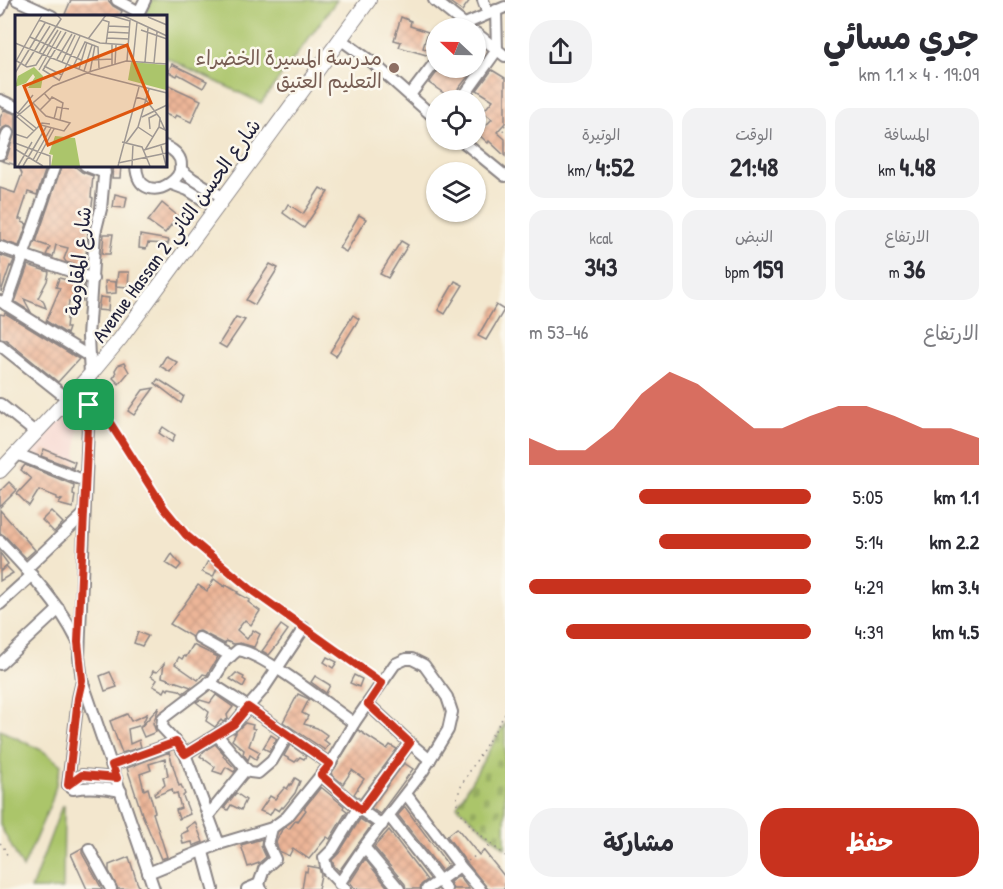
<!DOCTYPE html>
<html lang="ar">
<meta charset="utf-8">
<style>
body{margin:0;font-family:"Patrick Hand","Playpen Sans Arabic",sans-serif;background:#f2f2f3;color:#2b2b33;direction:rtl;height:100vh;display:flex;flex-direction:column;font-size:22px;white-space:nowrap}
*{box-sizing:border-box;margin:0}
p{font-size:20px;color:#7c7c81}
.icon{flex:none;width:33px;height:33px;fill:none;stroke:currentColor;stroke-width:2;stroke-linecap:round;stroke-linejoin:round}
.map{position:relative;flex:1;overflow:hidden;direction:ltr}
.drawer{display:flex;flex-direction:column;background:#fff;width:498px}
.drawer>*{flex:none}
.needle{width:39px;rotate:292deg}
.buttons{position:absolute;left:426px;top:18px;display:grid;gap:12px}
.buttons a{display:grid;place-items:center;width:60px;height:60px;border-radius:50%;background:#fff;box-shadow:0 2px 4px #0004;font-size:30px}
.pin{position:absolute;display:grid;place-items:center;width:51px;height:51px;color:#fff;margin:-26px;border-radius:12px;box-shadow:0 3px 9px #0006}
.round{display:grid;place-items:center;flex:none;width:63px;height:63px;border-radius:24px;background:#f2f2f3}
.overview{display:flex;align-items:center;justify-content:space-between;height:102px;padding:0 24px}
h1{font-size:33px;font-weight:700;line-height:45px}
.metrics{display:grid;grid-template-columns:repeat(3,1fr);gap:9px;height:102px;padding:6px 24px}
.metrics div{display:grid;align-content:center;border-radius:15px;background:#f2f2f3;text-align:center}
.metrics b{font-size:26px;font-weight:700}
.metrics small{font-size:16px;font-weight:400}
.metrics p{font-size:16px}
.chart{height:168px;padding:12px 24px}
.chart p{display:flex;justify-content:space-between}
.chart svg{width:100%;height:108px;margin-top:6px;fill:#c8321e;opacity:.7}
.button{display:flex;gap:12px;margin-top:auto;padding:12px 24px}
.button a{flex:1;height:69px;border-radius:24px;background:#c8321e;color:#fff;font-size:24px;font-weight:700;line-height:69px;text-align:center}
.button a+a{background:#f2f2f3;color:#2b2b33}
ul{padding:0 24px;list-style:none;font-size:20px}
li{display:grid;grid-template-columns:96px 72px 1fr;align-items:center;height:45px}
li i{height:15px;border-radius:8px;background:#c8321e}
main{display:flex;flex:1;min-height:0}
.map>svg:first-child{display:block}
</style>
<main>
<section class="drawer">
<div class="overview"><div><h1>جري مسائي</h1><p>19:09 · 4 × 1.1 km</p></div><a class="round"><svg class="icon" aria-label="share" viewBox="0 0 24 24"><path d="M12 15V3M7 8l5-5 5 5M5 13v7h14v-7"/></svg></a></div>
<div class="metrics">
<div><p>المسافة</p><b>4.48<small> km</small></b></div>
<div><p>الوقت</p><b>21:48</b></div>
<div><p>الوتيرة</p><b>4:52<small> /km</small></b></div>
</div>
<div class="metrics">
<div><p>الارتفاع</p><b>36<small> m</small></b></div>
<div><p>النبض</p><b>159<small> bpm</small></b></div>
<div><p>kcal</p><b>343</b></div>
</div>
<div class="chart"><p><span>الارتفاع</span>46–53 m</p>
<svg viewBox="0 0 160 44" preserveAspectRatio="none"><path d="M0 44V33L10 38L20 38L30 29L40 15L50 6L60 11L70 20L80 29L90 29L100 24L110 20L120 20L130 24L140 29L150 29L160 33V44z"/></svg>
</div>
<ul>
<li><b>1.1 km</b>5:05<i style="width:61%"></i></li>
<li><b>2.2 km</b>5:14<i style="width:54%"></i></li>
<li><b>3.4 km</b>4:29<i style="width:100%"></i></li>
<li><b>4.5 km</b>4:39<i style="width:87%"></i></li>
</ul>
<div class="button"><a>حفظ</a><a>مشاركة</a></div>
</section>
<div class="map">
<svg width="505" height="889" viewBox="0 0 505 889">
<defs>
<pattern id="cemetery-stones" width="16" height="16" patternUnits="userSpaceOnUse" patternTransform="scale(1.5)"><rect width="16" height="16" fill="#abc56b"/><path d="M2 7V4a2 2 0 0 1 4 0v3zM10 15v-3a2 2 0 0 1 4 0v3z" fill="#93a95e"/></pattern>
<pattern id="building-cross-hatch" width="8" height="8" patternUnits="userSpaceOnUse" patternTransform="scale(1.5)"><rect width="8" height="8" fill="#edb698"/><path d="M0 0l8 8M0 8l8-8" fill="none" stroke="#cb9c84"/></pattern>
</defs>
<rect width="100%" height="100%" fill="#fbf7ec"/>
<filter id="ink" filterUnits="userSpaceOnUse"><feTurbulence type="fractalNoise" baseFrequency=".0167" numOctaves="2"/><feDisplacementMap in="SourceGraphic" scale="12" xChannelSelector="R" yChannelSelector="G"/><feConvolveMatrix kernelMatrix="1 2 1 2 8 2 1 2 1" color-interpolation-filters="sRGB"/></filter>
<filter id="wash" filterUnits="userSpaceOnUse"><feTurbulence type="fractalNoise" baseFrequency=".008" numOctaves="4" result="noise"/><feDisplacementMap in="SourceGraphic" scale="24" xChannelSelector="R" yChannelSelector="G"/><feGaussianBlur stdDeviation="1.35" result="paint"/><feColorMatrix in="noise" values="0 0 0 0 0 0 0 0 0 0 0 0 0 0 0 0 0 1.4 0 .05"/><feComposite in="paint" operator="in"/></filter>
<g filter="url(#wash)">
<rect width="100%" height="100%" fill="#f3e7ce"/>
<polygon fill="#f7d0cb" points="73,400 80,403 75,473 28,452"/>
<g fill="#abc56b" stroke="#667453" stroke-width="1.5">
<polygon points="152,0 337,0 261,103 165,57 165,16 144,16"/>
<polygon points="0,730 43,751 61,765 52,800 23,868 0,825"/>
<polygon points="62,806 64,806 63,889 31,889"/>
</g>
<polygon fill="url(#cemetery-stones)" stroke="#667453" stroke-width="1.5" points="505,723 505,848 457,806"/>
<g id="blocks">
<g fill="url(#building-cross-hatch)">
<polygon points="71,0 108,0 113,6 122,11 120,16 71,16 65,14"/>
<polygon points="447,0 470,0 462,11"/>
<polygon points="401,17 411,21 410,26 428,32 423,48 432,51 430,56 399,47 401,42 394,40"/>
<polygon points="476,46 484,52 476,67"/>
<polygon points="172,64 207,81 203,88 178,74 177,76 168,72"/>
<polygon points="440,68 475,68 451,98 429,83"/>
<polygon points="492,70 505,78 505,123 497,132 505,139 505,156 489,141 488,143 478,134 492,119 483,112 493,100 477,90"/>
<polygon points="168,85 201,100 191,122 176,115 174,118 165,114 165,91"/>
<polygon points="4,110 16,114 16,165 2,161 7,157 15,132 13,128 7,126 3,128 0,133 0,118"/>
<polygon points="18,165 47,165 37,195 28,192 19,219 23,219 22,222 27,224 19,246 0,240 0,188 15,193 22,174"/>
<polygon points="62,165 73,165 82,172 93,176 91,197 93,198 88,232 85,268 66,262 64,259 68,248 56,245 53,257 46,255 50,247 36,242"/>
<polygon points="113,165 121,165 120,178 112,178"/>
<polygon points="320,188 328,192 304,228 283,213 288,204 303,214"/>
<polygon points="115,194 127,197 125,208 113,207"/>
<polygon points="162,203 178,216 165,233 148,221"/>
<polygon points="359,215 366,219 346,252 339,248"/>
<polygon points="104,234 113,234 110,254 102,254"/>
<polygon points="140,235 169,240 168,244 148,243 146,249 139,248"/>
<polygon points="401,241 408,245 388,278 380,274"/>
<polygon points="0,255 14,260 11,267 10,266 1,292"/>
<polygon points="270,264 278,268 255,305 246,300"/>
<polygon points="28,265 49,272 47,281 38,298 43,300 46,308 24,299 31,312 15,302"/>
<polygon points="118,272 129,272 128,287 116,286"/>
<polygon points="59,278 84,284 82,301 69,301 66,328 69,328 67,334 46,321 60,288 56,287"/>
<polygon points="105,281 116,282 116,293 106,294"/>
<polygon points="455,281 463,285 445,314 438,310"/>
<polygon points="100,297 109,298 108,311 98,310"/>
<polygon points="496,305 504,310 486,340 478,336"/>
<polygon points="5,313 79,359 58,382 5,339 0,338 0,314 4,315"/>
<polygon points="353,315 359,319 336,356 330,352"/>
<polygon points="236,317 245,320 226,348 219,344"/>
<polygon points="166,356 177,362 170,372 160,366"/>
<polygon points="124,363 129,372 119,384 113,378 116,374 115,370 118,365"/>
<polygon points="158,379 184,396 181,403 155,383"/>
<polygon points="154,388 134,415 128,411 143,390"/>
<polygon points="163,427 175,435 172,442 159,433"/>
<polygon points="44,449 75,462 73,468 41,456"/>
<polygon points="25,465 74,485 73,494 75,495 73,508 58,504 62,500 57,499 57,497 39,490 29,506 17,494 31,479 21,470"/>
<polygon points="9,482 17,490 0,507 0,491"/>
<polygon points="0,510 35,550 26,558 5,536 0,533"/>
<polygon points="51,511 63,523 54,532 42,520"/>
<polygon points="0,553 8,564 0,571"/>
<polygon points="172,554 181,565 177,570 166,563"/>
<polygon points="208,561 218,566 213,577 202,572"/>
<polygon points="6,566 13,573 0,581 0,572"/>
<polygon points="214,579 225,587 226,585 238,592 237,593 250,600 248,602 260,611 251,625 245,620 237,630 247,639 253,630 260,634 254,647 240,643 233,644 226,641 225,644 200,631 195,632 192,637 170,624 198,585 207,591"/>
<polygon points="281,625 288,630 278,644 269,655 262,651"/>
<polygon points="138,632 148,636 142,646 134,643"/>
<polygon points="193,645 218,657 207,675 203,674 198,680 175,664 179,657 182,659 184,656 186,657"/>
<polygon points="327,657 337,662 333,668 324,662"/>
<polygon points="164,664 162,677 191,687 183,693 179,690 169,688 168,690 166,688 164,692 153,686 157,680 151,676 153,671 157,672"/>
<polygon points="110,672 117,687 105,691 100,676"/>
<polygon points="236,673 244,677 243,679 246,681 243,687 230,679"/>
<polygon points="354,675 362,679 359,687 350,683"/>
<polygon points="315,676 330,685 326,693 311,682"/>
<polygon points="298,694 309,699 302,713 308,716 304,724 317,728 327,735 324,740 329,744 325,750 283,722"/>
<polygon points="216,695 233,707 227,715 228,719 223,722 221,720 215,727 206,721 209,712 196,702 200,700 210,703"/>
<polygon points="159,707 153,723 156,732 144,737 140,728"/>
<polygon points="127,714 131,721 147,714 142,725 128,729 130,744 139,740 141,747 122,753 110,721"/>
<polygon points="245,723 253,725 252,728 255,729 249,746 260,752 256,759 250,755 248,760 243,754 244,750 232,740 236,733 234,733"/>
<polygon points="358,730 387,749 390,745 397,749 360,799 354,794 364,779 352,770 343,784 331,774"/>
<polygon points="271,735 277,739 269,751 263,748"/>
<polygon points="215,744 224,754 223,756 236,769 234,772 226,767 222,774 213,771 215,767 200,756 204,751"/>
<polygon points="290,745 306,756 304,759 300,757 295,762 284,756"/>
<polygon points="169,752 179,786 181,785 185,794 183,796 190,814 179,819 176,810 181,808 177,793 173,794 172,789 155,796 154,794 165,785 163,777 168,776 165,759 149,764 151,770 140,774 144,790 148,788 155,812 153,813 167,857 161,859 142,814 127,768"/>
<polygon points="404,763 413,769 380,814 371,808"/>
<polygon points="295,778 300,781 295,793 283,808 282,807 279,811 274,808 270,815 260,811 270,796 275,799 285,787 287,789 290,784 291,785"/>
<polygon points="321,787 344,806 343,808 347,811 330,839 327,837 309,859 293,848 289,856 279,851 276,843 278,837 282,830 286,827 289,829 296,820 298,821 306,810 304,808"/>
<polygon points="236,793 246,800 241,810 231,805 228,810 224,808"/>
<polygon points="405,807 448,865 441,870 398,815"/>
<polygon points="360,819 371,826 339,871 334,866 332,860 339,853"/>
<polygon points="195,822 203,842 193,846 192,842 183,844 181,834 188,831 186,828"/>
<polygon points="457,828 479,855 484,851 505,877 505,889 488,889 463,858 447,836"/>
<polygon points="389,830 427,880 421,885 420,889 406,889 405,884 374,847"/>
<polygon points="262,839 261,846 266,857 259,863 248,867 241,845"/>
<polygon points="82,848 82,853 102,889 87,889 71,854"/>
<polygon points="129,857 137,882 140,889 118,889 109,871 109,865"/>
<polygon points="365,859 389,889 355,889 350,882"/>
<polygon points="308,866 319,868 321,875 318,889 302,889 305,871 307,872"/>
<polygon points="459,876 460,877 469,889 453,889 450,882"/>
</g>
</g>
</g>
<g filter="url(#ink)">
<use href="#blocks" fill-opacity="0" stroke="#8a8484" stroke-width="1.5"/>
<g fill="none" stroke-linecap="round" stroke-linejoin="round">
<defs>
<g id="minor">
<polyline points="17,0 52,16"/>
<polyline points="117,0 139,12"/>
<polyline points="434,0 469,28"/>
<polyline points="483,0 488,14"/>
<polyline points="0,10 4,0"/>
<polyline points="137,16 145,0"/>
<polyline points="462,28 465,24 505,7"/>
<polyline points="476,33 505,56"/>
<polyline points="340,39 372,62 436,119"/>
<polyline points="410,95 436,61"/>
<polyline points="0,100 16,107"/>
<polyline points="461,100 497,50 496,10"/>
<polyline points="461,140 505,176"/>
<polyline points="0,154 8,133"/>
<polyline points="85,165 105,173"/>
<polyline points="105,165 101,209 95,233 88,337 90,375 79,657 82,680 154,889"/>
<path d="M136,165C138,218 213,168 165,146"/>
<polyline points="180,169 193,179 224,198"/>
<polyline points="172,184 188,190 216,208"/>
<polyline points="0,247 93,279"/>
<polyline points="0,301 90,357"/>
<polyline points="6,305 55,165"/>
<polyline points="0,345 68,399"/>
<polyline points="0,404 36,433"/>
<polyline points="17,454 85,481"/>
<path d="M0,541C29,572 58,602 77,640"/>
<polyline points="26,569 83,515"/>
<polyline points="0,604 32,575"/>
<polyline points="304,628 262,691 248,707 330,764"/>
<polyline points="199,638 231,656"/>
<polyline points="0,664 59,609"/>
<polyline points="368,704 410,743"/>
<polyline points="217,735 246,769 250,772 258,773 272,761 288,734"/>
<path d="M176,742L162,727L163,718L213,680L225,661L238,650C264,653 330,707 354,723"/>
<polyline points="185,754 234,724 248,707 209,682"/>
<polyline points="112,765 176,742 185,754 219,844"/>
<polyline points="321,775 358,808 382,825"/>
<polyline points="68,785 78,698 82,681"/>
<path d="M68,785L73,789C90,786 104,788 121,791"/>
<polyline points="68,785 82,775 116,778"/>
<polyline points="406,794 460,866 480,889"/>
<polyline points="361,810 410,743 430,760"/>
<polyline points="208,816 246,769"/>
<polyline points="389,816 446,889"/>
<polyline points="364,847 399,889"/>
<polyline points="89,849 111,889"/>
<polyline points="203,852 213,889"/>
<polyline points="148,873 219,844 272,828 287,817 330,764 354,723 395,664 406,659 412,659 424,665 447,697 452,712 448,730 423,771 364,847 339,884"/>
<polyline points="259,884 264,869 275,859 268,844 272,828"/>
<polyline points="247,889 259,884 261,889"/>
<polyline points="345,889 327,870 324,858 333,849 358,808"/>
<polyline points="427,889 460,866"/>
</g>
<polyline id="major" points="0,471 90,375 120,339 369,0"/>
</defs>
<use href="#minor" stroke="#8a8484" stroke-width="14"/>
<use href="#major" stroke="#8a8484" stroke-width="16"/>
<g stroke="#8a8484" stroke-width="1.5" stroke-dasharray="1.5 4.5" stroke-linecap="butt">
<polyline points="505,125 502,129 505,132"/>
<polyline points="98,411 105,415 164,508 186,535 254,592 295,622"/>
<polyline points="311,633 374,677"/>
<path d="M505,714L462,784L456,800C462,824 488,840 505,856"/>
<polyline points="0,843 3,846 8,857"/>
<polyline points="468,861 491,845"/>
</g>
<use href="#minor" stroke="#fff" stroke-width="10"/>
<use href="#major" stroke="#fff" stroke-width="14"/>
</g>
</g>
<g fill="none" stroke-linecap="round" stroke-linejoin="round" filter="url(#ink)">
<defs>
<polygon id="route" points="89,405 105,415 164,508 186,535 254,592 382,683 368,704 410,743 361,810 321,775 330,764 248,707 234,724 185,754 176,742 112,765 117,778 82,775 68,785 78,698 82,680 78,642"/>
</defs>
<use href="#route" stroke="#fff" stroke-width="12"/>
<use href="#route" stroke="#c8321e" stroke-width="8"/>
</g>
<circle fill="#8d6e63" stroke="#fbf7ec" stroke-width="2" cx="394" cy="68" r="6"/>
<g text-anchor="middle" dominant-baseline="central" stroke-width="5" stroke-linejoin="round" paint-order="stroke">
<g font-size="20" fill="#785e54" stroke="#fbf7ec" text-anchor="end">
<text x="382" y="57">مدرسة المسيرة الخضراء<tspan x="382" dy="23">التعليم العتيق</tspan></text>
</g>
<g font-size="20" fill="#22223b" stroke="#fbf7ec">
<text transform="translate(176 230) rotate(-54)">Avenue Hassan 2 شارع الحسن الثاني</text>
<text transform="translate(78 261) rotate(-84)">شارع المقاومة</text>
</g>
</g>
<g transform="translate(15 15)">
<rect width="152" height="152" fill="#f3e7ce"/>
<path d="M116,47L151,50V75L113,65ZM19,52L28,61L26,73H13L20,62L18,59L11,68L0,72L3,61Z" fill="#abc56b"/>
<path d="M40,121L60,123L65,151H36L38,140L34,139Z" fill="#abc56b"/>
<path fill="none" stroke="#9f9893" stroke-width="1.5" d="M94,0L115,6M107,0L152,21M133,2L152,10M24,5L85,28L113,30M88,5L94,7L91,29M94,11L115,12M126,15L152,24M93,17L114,18M15,22L66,45M92,23L114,24M73,24L91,0M0,28L76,59L152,78M24,38L46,4L42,0M42,44L57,19M0,45L12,52L21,50L43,15M77,45L97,44M112,46L115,5M118,46L122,7M47,47L60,20M130,47L133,13M0,48L27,0M139,48L142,17M100,49L101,30M97,50V29M10,51L35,11M29,51L47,60M58,52L70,27L83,32L84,53M64,54L72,27M24,55L46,16M69,56L77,30M75,57L80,30M0,58L30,8M44,65L28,55L51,17M44,66L65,21M134,74L123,112L138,122M121,82L131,85L145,103L144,112L130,135M35,85L37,82L48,88L45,105M18,88L31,101L55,108L49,116L26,110M25,95L35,85L29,78M0,96L21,113M3,98L18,80M2,102L19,116M127,102L152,90M0,103L38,71L77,56L111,46L152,49M39,104L42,92L54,94M144,112L150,115L145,104M135,114L134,103L142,99M0,119L12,123L27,108L35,109M107,127L127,132L135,151M0,128L35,141V151M111,128L123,112M146,131L151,151M0,134L28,151M129,135L152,128M18,145L36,113M21,147L39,114M103,148L152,138M3,151L17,127M8,151L31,112M103,151L124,72M117,151L118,129"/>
<path fill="#de560e" fill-opacity="0.15" stroke="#de560e" stroke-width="3" d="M112,30L136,88L33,130L9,71Z"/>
<rect width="152" height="152" fill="none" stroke="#22223b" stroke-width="3"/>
</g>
</svg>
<div class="buttons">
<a><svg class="needle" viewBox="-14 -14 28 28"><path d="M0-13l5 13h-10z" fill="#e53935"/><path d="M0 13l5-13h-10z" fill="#7c7c81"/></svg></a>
<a><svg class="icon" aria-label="locate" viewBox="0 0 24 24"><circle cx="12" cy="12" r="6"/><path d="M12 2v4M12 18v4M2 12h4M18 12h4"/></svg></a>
<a><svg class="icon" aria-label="layers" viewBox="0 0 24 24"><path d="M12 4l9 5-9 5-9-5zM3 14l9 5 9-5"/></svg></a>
</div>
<div class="pin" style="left:89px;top:405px;background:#1e9e55"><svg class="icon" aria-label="arrive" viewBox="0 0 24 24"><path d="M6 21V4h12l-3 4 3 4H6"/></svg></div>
</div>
</main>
